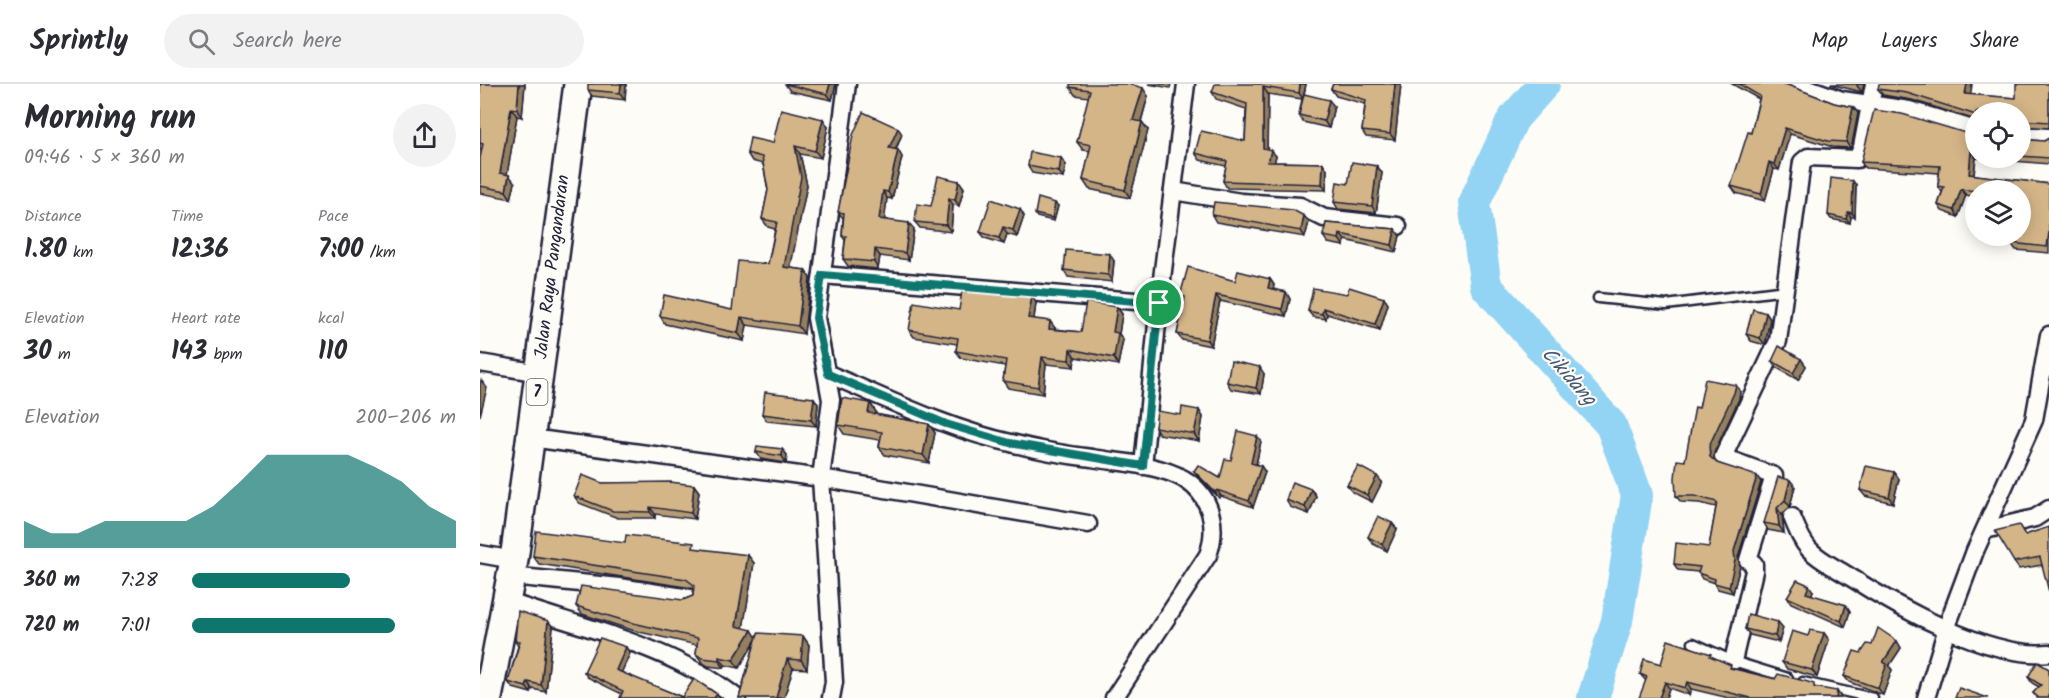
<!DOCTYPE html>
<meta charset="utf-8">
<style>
body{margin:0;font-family:Kalam,sans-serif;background:#f2f2f3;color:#2b2b33;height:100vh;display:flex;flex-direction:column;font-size:22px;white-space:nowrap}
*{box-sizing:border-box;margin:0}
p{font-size:20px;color:#7c7c81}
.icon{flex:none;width:33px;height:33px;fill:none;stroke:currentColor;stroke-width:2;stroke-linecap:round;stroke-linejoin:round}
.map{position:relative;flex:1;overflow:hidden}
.sheet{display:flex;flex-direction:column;background:#fff;width:480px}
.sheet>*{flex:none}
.fabs{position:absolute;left:1485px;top:18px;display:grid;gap:12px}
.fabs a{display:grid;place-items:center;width:66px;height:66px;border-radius:50%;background:#fff;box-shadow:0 3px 15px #0003;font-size:30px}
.pin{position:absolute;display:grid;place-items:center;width:51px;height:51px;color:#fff;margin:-26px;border:3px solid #fff;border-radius:50%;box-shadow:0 2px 6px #0007}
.round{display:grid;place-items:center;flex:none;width:63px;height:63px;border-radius:32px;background:#f2f2f3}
.headline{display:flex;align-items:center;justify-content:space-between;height:102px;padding:0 24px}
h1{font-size:33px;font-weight:600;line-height:45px}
.stats{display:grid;grid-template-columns:repeat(3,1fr);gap:9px;height:102px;padding:6px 24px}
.stats div{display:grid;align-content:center}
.stats b{font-size:26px;font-weight:600}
.stats small{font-size:16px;font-weight:400}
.stats p{font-size:16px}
.chart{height:168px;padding:12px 24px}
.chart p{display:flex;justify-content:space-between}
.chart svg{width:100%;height:108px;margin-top:6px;fill:#0f766e;opacity:.7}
ul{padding:0 24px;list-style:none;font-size:20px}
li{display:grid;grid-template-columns:96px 72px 1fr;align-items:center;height:45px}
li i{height:15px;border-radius:8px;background:#0f766e}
header{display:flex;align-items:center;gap:36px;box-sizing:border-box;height:84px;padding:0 30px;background:#fff;border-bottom:2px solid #e1e1e2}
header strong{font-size:28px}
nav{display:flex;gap:33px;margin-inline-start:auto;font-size:21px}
.search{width:420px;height:54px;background:#f2f2f3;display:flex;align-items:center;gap:15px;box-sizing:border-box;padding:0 21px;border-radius:33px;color:#7c7c81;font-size:22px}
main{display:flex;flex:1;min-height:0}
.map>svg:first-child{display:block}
</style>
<header>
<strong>Sprintly</strong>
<div class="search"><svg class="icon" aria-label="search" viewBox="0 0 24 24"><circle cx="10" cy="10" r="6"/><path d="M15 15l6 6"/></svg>Search here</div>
<nav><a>Map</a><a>Layers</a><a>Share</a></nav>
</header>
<main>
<section class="sheet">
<div class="headline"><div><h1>Morning run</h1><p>09:46 · 5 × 360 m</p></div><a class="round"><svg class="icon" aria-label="share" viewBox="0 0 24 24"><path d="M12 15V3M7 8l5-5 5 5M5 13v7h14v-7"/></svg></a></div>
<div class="stats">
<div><p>Distance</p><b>1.80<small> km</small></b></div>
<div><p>Time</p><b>12:36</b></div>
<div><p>Pace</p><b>7:00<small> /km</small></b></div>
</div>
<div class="stats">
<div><p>Elevation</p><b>30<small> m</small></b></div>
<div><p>Heart rate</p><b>143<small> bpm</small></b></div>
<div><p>kcal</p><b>110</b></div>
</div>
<div class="chart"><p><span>Elevation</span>200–206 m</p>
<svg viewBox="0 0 160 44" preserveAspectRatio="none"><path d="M0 44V33L10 38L20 38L30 33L40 33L50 33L60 33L70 27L80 17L90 6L100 6L110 6L120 6L130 11L140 17L150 27L160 33V44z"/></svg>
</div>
<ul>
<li><b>360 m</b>7:28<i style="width:60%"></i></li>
<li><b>720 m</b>7:01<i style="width:77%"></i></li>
</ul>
</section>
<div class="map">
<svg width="1569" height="614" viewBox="0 0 1569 614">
<rect width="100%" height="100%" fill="#fdfcf7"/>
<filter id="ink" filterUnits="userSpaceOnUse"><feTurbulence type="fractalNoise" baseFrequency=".0167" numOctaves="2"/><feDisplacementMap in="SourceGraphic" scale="12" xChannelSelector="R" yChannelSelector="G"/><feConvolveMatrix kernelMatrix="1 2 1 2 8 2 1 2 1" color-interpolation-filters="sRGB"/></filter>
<g filter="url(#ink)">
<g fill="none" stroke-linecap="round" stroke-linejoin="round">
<polyline stroke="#93d3f4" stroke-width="32" points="1064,0 1033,35 994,119 1006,202 1131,341 1157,411 1137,537 1113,614"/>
<defs>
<g id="service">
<polyline points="1118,214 1186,221 1306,206"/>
<polyline points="1213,559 1253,577 1308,594"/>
<polyline points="1323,598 1393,614"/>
</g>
<g id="minor">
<polyline points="1317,0 1362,16 1429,26 1496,46"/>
<polyline points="1540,51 1569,53"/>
<polyline points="693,107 761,118 820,122 844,134 918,142"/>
<polyline points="342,191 679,219"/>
<polyline points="0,279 60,289"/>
<path d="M348,290C408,315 467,345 531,359C557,366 585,371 612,374C642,379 678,380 704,395C732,412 738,443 728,471L634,614"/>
<polyline points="51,354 341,394 608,440"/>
<polyline points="663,382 679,219 706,0"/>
<path d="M1312,433C1317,445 1321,456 1329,465C1339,476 1354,483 1367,491C1417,523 1510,575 1569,569"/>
<polyline points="1505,446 1555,434 1569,425"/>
<polyline points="0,470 34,476"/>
<polyline points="31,492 139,503 210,514"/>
<path d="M26,517C105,545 190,561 257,614"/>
<polyline points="1253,577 1274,487 1274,480 1268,476 1294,392 1243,373 1298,257 1322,78 1328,73 1377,75 1382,63 1394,0"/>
<polyline points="351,614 354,598 341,394 351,316 336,234 367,0"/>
<polyline points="1446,614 1470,534 1495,467 1554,336 1569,251"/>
</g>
<polyline id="trunk" points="8,614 34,476 98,0"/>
</defs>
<use href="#service" stroke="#22223b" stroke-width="13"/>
<use href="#minor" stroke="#22223b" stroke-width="21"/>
<use href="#trunk" stroke="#22223b" stroke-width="32"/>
<use href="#service" stroke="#fdfcf7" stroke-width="8"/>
<use href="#minor" stroke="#fdfcf7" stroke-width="16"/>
<use href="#trunk" stroke="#fdfcf7" stroke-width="27"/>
</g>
<g fill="#b69c75" stroke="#22223b" stroke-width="1.5">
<polygon points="0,0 45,0 42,33 37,32 27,90 35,99 31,115 0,109 0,74 1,67 0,66"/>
<polygon points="146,0 145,16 112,12 108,6"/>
<polygon points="305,0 356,0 352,16 310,7"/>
<polygon points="668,0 691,0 690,4"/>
<polygon points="826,0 824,10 854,22 849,44 823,38 819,31 822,15 788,10 787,65 796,72 794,78 843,79 847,86 846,106 747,104 743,97 746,82 720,76 715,69 765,57 766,25 736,15 732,8"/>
<polygon points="853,0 921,0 915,56 886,53 882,47 885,20 856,12 851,5"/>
<polygon points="1252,0 1305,0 1354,19 1373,23 1378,29 1372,60 1370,64 1353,63 1310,50 1299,86 1294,85 1285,117 1256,109 1251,102 1271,49 1279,15"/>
<polygon points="1350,0 1384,0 1382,8"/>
<polygon points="1569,0 1569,44 1540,42 1540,28 1496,28 1496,36 1432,16 1403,11 1398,5 1536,14"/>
<polygon points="590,3 668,12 661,38 662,38 668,46 650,114 609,105 603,96 610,67 603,66 597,58 609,13 595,11"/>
<polygon points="343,35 348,43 341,74 320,70 327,101 310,184 325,186 330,194 324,250 267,241 264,257 185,240 180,232 252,226 288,180 295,145 288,143 282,135 288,106 283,80 272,77 267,69 293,59"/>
<polygon points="1496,49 1496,74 1540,74 1540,55 1564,57 1569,54 1569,80 1496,74 1494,91 1569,100 1569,169 1536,166 1531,159 1540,106 1496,106 1496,113 1486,111 1478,133 1462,127 1458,121 1462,108 1458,102 1459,89 1385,84 1381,78"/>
<polygon points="422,50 416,66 418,66 422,73 412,115 407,114 404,135 434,145 429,176 400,172 398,185 368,182 363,175 365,156 362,152 363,134 358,128"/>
<polygon points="581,74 586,81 583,94 552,89 548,82"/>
<polygon points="897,82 902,89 896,129 858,125 854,118 868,100"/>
<polygon points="479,97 484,104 479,122 473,121 471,148 440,144 435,138"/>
<polygon points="1376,101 1375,133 1371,133 1370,139 1351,135 1348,131"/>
<polygon points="578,122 574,137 557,133 555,130"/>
<polygon points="540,125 544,132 537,153 527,150 524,160 505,154 500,148"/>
<polygon points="732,131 824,132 829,138 825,153 736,138"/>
<polygon points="846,139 915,145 920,152 916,168 865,156 864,162 848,159 843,152"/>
<polygon points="634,177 632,198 588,193 584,186"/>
<polygon points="790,195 794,201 793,205 806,208 810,215 806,232 740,217 731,262 702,256 697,250 704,218 700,212 755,197"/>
<polygon points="867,210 904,214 908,220 900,246 847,230 846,235 833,233 828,227"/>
<polygon points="556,219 554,235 575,244 575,245 601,248 637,223 642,230 639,250 643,256 638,281 595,273 594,283 566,280 563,310 528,304 523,297 525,282 481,274 476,267 477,260 434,253 429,246 479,226"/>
<polygon points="1286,229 1290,235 1285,261 1271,257 1266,250"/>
<polygon points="1321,275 1326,282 1318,296 1297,284 1292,277"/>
<polygon points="784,290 781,310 751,305 747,298"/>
<polygon points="1260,307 1259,315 1234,369 1234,376 1237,379 1281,398 1258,473 1260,482 1253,509 1238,505 1234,499 1222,495 1218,488 1198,486 1194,480 1229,463 1236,423 1219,419 1201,418 1196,412 1219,324"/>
<polygon points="334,314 338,320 336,342 287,337 282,330"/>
<polygon points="390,319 396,328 395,330 449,340 455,349 449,379 405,371 399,363 400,356 364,350 358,341"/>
<polygon points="719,326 723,333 719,357 679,350 675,343 701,331"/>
<polygon points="781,357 776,381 781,382 785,388 773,423 741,412 739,414 718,392 714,387 740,394 751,376"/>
<polygon points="302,365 307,371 306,379 281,375 276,368"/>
<polygon points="1414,388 1419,395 1413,419 1385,412 1380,406"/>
<polygon points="902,398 892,418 872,408 867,401"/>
<polygon points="122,399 214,401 219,408 215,435 175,430 175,434 138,434 99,419 94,412"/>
<polygon points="1315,402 1310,423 1302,431 1304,449 1288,446 1284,439"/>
<polygon points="831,405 836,412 829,430 810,423 806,416"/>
<polygon points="912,439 917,445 907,467 893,460 888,453"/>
<polygon points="1569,443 1562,481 1539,485 1534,478 1545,451"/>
<polygon points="145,459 218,465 274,479 263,544 277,553 323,552 329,561 327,585 313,584 304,614 259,614 275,558 259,584 245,581 244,584 228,582 222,578 216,570 217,561 155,547 102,530 96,522 203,516 213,512 213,505 212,504 59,480 53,472"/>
<polygon points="1333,507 1331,511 1366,521 1370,527 1365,543 1311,519 1307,513"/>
<polygon points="68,537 73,543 66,608 52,605 51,609 33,604 28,598 38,562 35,557"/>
<polygon points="1298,538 1303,544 1299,558 1270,551 1265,545"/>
<polygon points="1344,549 1349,556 1337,593 1307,585 1302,578"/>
<polygon points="1417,557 1421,564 1409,582 1412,586 1403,611 1369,598 1364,592 1381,569 1392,561"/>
<polygon points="150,569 141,589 202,613 237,610 240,614 140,614 142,610 107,593 104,588"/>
<polygon points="1234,574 1254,585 1336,604 1361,613 1361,614 1249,614 1211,605 1209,611 1189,604 1186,614 1160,614 1166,597 1160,590 1181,580"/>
<polygon points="1569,585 1569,614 1557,614 1553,609 1559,603 1552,599 1548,593"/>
</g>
<g fill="#947f5f" stroke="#22223b" stroke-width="1.5">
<polygon points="39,0 45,0 42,33 37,25"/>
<polygon points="141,0 146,0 145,16 140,9"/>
<polygon points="350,0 356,0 352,16 347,10"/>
<polygon points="820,0 826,0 823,15 819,9"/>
<polygon points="915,0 921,0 915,56 910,50"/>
<polygon points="1378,0 1384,0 1382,8 1377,2"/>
<polygon points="1487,0 1492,0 1490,17 1485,10"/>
<polygon points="783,3 788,10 787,70 783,64"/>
<polygon points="663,4 668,12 659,44 653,36"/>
<polygon points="849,16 854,22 849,44 844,37"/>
<polygon points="1373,23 1378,29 1372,60 1370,64 1366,58"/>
<polygon points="31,24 37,32 26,97 20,89"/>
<polygon points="343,35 348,43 341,74 335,67"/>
<polygon points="662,38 668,46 650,114 645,106"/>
<polygon points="418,44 422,50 413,71 409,64"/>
<polygon points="1305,44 1310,50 1299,86 1294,80"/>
<polygon points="315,62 320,70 327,101 309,191 304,183"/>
<polygon points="418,66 422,73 412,115 408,108"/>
<polygon points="791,66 796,72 793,84 788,78"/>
<polygon points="1491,67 1496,74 1493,96 1489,90"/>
<polygon points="581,74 586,81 583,94 579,88"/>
<polygon points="1289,78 1294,85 1285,117 1281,110"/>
<polygon points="843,79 847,86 846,106 842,100"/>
<polygon points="897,82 902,89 896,129 892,122"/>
<polygon points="29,91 35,99 31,115 26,107"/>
<polygon points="479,97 484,104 479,122 475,116"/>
<polygon points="1373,97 1376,101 1375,133 1372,129"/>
<polygon points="1481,105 1486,111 1478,133 1474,126"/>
<polygon points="403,107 407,114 404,141 399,135"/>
<polygon points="469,114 473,121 471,148 466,141"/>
<polygon points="575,119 578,122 574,137 572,134"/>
<polygon points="540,125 544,132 537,153 533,146"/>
<polygon points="1368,128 1371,133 1370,139 1366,135"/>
<polygon points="824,132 829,138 825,153 821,147"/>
<polygon points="429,139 434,145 429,176 425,169"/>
<polygon points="523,143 527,150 524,160 519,154"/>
<polygon points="915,145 920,152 916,168 912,161"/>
<polygon points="860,150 865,156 864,162 859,155"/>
<polygon points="395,165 400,172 398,185 394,178"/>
<polygon points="630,170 634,177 632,198 628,191"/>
<polygon points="325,186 330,194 324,250 318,242"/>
<polygon points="790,195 794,201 792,210 788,204"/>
<polygon points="806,208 810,215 806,232 802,225"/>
<polygon points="736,211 740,217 731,262 727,256"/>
<polygon points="552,212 556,219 553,241 548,234"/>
<polygon points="904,214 908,220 900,246 895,240"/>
<polygon points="637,223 642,230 639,250 643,256 638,281 634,274 633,248"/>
<polygon points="843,224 847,230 846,235 842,230"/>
<polygon points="1286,229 1290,235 1285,261 1280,254"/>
<polygon points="261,233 267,241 264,257 258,249"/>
<polygon points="570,237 575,244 574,252 569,245"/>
<polygon points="590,265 595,273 594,283 589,276"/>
<polygon points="562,273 566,280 563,310 558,303"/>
<polygon points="1321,275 1326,282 1318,296 1313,289"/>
<polygon points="780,283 784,290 781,310 776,304"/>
<polygon points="1,296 7,304 0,332 0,300"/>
<polygon points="1256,301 1260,307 1259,315 1234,369 1234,379 1230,373 1229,362"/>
<polygon points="334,314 338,320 336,342 331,336"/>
<polygon points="390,319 396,328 394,338 388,329"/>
<polygon points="719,326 723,333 719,357 714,350"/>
<polygon points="449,340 455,349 449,379 443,371"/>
<polygon points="777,352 781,357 775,385 771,379"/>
<polygon points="302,365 307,371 306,379 302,372"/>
<polygon points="781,382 785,388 773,423 769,417"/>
<polygon points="1414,388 1419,395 1413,419 1409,413"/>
<polygon points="897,392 902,398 892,418 887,411"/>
<polygon points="1277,392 1281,398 1258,473 1260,482 1253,509 1249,503 1254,467"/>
<polygon points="1310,396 1315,402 1310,423 1305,416"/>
<polygon points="214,401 219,408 215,435 211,429"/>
<polygon points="831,405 836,412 829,430 825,423"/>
<polygon points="737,406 741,412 739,414 735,408"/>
<polygon points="170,423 175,430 175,434 170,428"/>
<polygon points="1297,424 1302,431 1304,449 1299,442"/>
<polygon points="912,439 917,445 907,467 902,460"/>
<polygon points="268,471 274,479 262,551 256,542"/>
<polygon points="1329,501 1333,507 1330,515 1326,509"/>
<polygon points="1366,521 1370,527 1365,543 1361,537"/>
<polygon points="68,537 73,543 66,608 61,601"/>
<polygon points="1298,538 1303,544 1299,558 1295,552"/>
<polygon points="272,546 277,554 259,584 253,576"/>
<polygon points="1344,549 1349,556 1337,593 1332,586"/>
<polygon points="323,552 329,561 327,585 321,576"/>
<polygon points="1417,557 1421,564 1409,582 1412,586 1403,611 1398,604 1403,578"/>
<polygon points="146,563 150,569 140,592 136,586"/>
<polygon points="239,573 245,581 244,584 239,576"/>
<polygon points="307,575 313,584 304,614 296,614"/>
<polygon points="48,598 52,605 51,609 46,603"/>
<polygon points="1185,598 1189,604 1186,614 1179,614"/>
<polygon points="1207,598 1211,605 1209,611 1205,604"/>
<polygon points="1357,607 1361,613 1361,614 1356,614"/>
</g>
<g fill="#d4b588" stroke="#22223b" stroke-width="1.5">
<polygon points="0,0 39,0 37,25 31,24 20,89 29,91 26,107 0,102 0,74 3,60 0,59"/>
<polygon points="108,0 141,0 140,9 108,6"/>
<polygon points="305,0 350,0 347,10"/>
<polygon points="590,0 650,0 663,4 653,36 662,38 645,106 603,96 611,61 597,58 610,6 590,3"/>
<polygon points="735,0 820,0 819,9 783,3 783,64 791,66 788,78 843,79 842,100 743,97 747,77 715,69 721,47 765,57 767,20 732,8"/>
<polygon points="853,0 915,0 910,50 882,47 886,16 851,5"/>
<polygon points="1259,0 1305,0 1354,19 1373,23 1367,54 1366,58 1348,57 1305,44 1294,80 1289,78 1281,110 1251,102 1268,48 1271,49 1280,12"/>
<polygon points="1399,0 1487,0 1485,10 1536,14 1536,0 1569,0 1569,38 1540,36 1540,28 1496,28 1496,31 1427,9 1398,5"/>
<polygon points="824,10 849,16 844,37 819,31"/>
<polygon points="301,25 343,35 335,67 315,62 321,93 304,183 325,186 318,242 261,233 258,249 180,232 184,211 252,226 258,177 288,180 297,138 282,135 288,106 282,73 267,69 270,54 293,59"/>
<polygon points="1394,26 1422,30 1489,50 1494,50 1496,49 1496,68 1491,67 1489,90 1569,100 1569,148 1567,163 1531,159 1532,152 1540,152 1540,106 1496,107 1481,105 1474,126 1458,121 1464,103 1458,102 1460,82 1381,78"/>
<polygon points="383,28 418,44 409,64 418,66 408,108 403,107 399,135 429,139 425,169 395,165 394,178 363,175 366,152 362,152 364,129 358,128 373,51"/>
<polygon points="1569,54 1569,74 1540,72 1540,55 1564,57"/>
<polygon points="550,68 581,74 579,88 548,82"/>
<polygon points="872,78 897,82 892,122 854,118 857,98 868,100"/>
<polygon points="458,92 479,97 475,116 469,114 466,141 435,138 437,120 451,122"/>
<polygon points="1351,94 1373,97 1372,129 1368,128 1366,135 1348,131"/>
<polygon points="558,114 575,119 572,134 555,130"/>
<polygon points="511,115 540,125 533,146 523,143 519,154 500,148"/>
<polygon points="734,118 813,126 824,132 821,147 732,131"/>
<polygon points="846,139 915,145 912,161 860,150 859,155 843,152"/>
<polygon points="586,166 630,170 628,191 584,186"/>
<polygon points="708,183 755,197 758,187 790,195 788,204 806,208 802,225 736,211 727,256 697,250 705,213 700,212"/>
<polygon points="869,203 904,214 895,240 843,224 842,230 828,227 833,204 867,210"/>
<polygon points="482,207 552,212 548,234 570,237 569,245 601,248 606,218 637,223 633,248 638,249 634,274 590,265 589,276 562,273 558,303 523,297 526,276 476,267 478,254 429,246 434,218 479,226"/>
<polygon points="1273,225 1286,229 1280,254 1266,250"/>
<polygon points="1299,262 1321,275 1313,289 1292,277"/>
<polygon points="751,277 780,283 776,304 747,298"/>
<polygon points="1225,295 1256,301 1254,309 1229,362 1230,373 1237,379 1277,392 1254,467 1255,476 1249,503 1234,499 1235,495 1218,489 1220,483 1194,480 1196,459 1229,463 1237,418 1215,412 1196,412 1195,394 1197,376 1205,377 1215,323 1219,324"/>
<polygon points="285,308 334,314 331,336 282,330"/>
<polygon points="362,314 390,319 388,329 449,340 443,371 399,363 402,348 358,341"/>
<polygon points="702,323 719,326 714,350 675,343 677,327 701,331"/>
<polygon points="758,347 777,352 771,379 781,382 769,417 737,406 735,408 714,387 718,381 740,394 745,375 751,376"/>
<polygon points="277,362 302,365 302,372 276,368"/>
<polygon points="878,382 897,392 887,411 867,401"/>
<polygon points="1386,382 1414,388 1409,413 1380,406"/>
<polygon points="102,391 122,399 190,398 214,401 211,429 170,423 170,428 133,427 94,412"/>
<polygon points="1298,393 1310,396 1305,416 1297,424 1299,442 1284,439"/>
<polygon points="812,398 831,405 825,423 806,416"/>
<polygon points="898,432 912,439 902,460 888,453"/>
<polygon points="1539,441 1545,451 1569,443 1569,508 1560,473 1534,478 1515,447"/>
<polygon points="56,447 145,459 146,451 214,459 213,464 268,471 256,542 272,546 253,576 239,573 239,576 222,574 216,570 218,554 149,538 96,522 101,502 203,516 213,512 214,501 206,495 53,472"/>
<polygon points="1317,496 1329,501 1326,509 1366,521 1361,537 1307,513"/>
<polygon points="38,527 68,537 61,601 48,598 46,603 28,598 40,557 35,557"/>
<polygon points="1268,530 1298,538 1295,552 1265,545"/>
<polygon points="1398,544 1417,557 1403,578 1407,580 1398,604 1364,592 1374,567 1381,569 1387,560 1392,561"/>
<polygon points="1330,546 1344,549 1332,586 1302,578 1312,547 1328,552"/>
<polygon points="278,549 323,552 321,576 307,575 296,614 259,614"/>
<polygon points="120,554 146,563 136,586 202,613 214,595 237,610 234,614 140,614 143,607 104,588"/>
<polygon points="1188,556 1231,570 1230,572 1251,581 1250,584 1295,595 1298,590 1328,598 1334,600 1334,603 1357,607 1356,614 1271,614 1207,598 1205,604 1185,598 1179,614 1159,614 1167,593 1160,590 1164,575 1181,580"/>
<polygon points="1557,578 1569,585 1569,614 1559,614 1553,609 1561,601 1548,593"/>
<polygon points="1479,604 1508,614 1475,614"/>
</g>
</g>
<g fill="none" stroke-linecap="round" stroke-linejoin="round" filter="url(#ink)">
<defs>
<polygon id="route" points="342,191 679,219 663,382 530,359 466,340 348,290 336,234"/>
</defs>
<use href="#route" stroke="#fff" stroke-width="12"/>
<use href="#route" stroke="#0f766e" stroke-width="8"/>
</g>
<g text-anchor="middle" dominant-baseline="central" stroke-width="4.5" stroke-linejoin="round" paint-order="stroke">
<rect fill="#fdfcf7" stroke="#646373" stroke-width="1.5" x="46.5" y="295" width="21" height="26" rx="4.5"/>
<g font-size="16" font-weight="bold" fill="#22223b">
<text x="57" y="308">7</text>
</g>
<g font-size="18" fill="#22223b" stroke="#fdfcf7">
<text transform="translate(73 183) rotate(-83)">Jalan Raya Pangandaran</text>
</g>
<g font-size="20" font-style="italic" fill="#445772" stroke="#fdfcf7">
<text transform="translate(1088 293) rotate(48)">Cikidang</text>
</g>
</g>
</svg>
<div class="fabs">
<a><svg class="icon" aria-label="locate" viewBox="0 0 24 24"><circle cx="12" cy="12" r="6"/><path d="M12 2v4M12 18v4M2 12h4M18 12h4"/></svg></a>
<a><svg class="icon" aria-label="layers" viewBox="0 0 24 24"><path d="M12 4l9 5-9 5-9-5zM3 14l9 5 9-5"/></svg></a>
</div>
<div class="pin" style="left:679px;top:219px;background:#1e9e55"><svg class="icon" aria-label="arrive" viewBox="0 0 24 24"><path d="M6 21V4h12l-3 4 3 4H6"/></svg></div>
</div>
</main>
